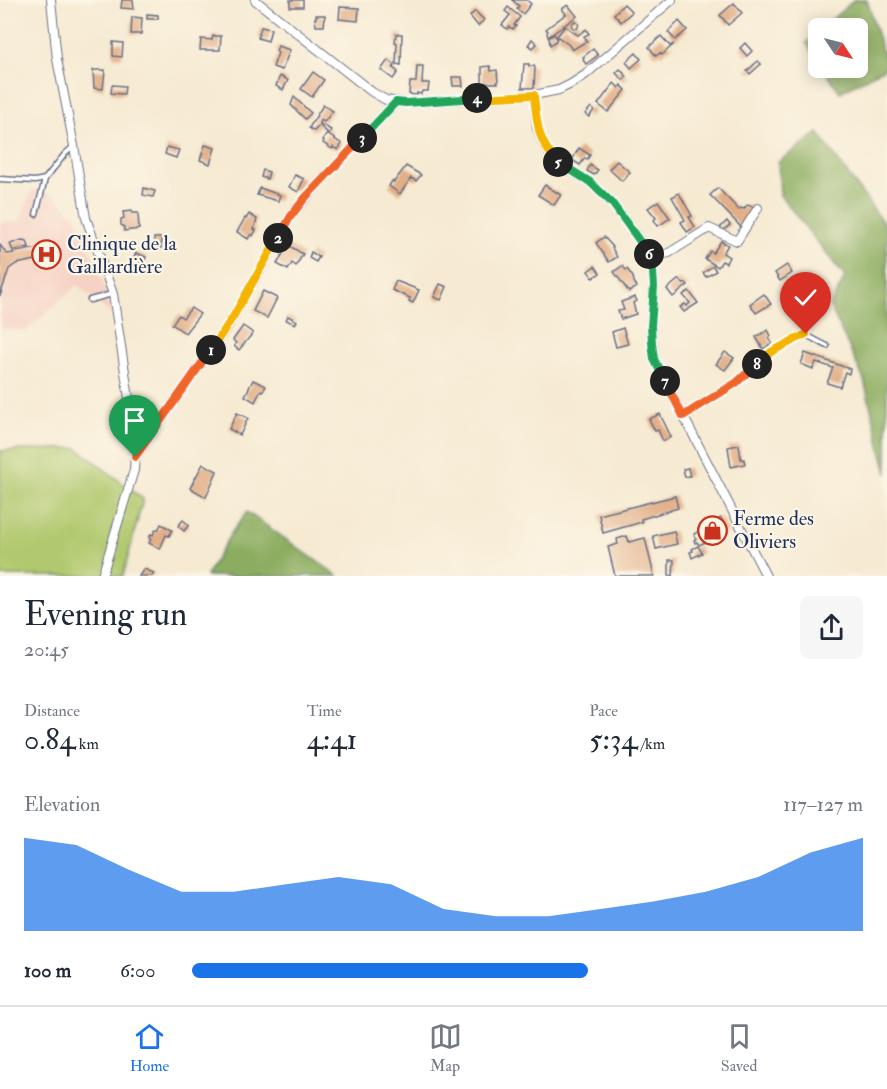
<!DOCTYPE html>
<meta charset="utf-8">
<style>
body{margin:0;font-family:"IM FELL Double Pica",serif;background:#f6f6f7;color:#1f2937;height:100vh;display:flex;flex-direction:column;font-size:22px;white-space:nowrap}
*{box-sizing:border-box;margin:0}
p{font-size:20px;color:#747a83}
.icon{flex:none;width:33px;height:33px;fill:none;stroke:currentColor;stroke-width:2;stroke-linecap:round;stroke-linejoin:round}
.map{position:relative;height:576px;overflow:hidden}
.drawer{display:flex;flex-direction:column;background:#fff;flex:1}
.drawer>*{flex:none}
.needle{width:39px;rotate:125deg}
.controls{position:absolute;left:808px;top:18px;display:grid;gap:12px}
.controls a{display:grid;place-items:center;width:60px;height:60px;border-radius:9px;background:#fff;box-shadow:0 3px 15px #0003;font-size:30px}
.pin{position:absolute;display:grid;place-items:center;width:51px;height:51px;color:#fff;margin:-62px -26px;border-radius:50% 50% 50% 0;rotate:-45deg;box-shadow:0 0 6px #0007}
.pin .icon{rotate:45deg}
.km{position:absolute;width:30px;height:30px;margin:-15px;border-radius:50%;background:#222;color:#fff;font-size:16px;line-height:30px;text-align:center}
.round{display:grid;place-items:center;flex:none;width:63px;height:63px;border-radius:9px;background:#f6f6f7}
.summary{display:flex;align-items:center;justify-content:space-between;height:102px;padding:0 24px}
h1{font-size:33px;font-weight:600;line-height:45px}
.stats{display:grid;grid-template-columns:repeat(3,1fr);gap:9px;height:102px;padding:6px 24px}
.stats div{display:grid;align-content:center}
.stats b{font-size:30px;font-weight:600}
.stats small{font-size:16px;font-weight:400}
.stats p{font-size:16px}
.chart{height:168px;padding:12px 24px}
.chart p{display:flex;justify-content:space-between}
.chart svg{width:100%;height:108px;margin-top:6px;fill:#1a73e8;opacity:.7}
ul{padding:0 24px;list-style:none;font-size:20px}
li{display:grid;grid-template-columns:96px 72px 1fr;align-items:center;height:45px}
li i{height:15px;border-radius:8px;background:#1a73e8}
.tabs{display:flex;justify-content:space-around;align-items:center;height:84px;border-top:2px solid #e0e1e3;background:#fff;font-size:16px;color:#747a83}
.tabs a{display:grid;justify-items:center;gap:3px}
.tabs .on{color:#1a73e8}
.map>svg:first-child{display:block}
</style>
<div class="map">
<svg width="887" height="576" viewBox="0 0 887 576">
<rect width="100%" height="100%" fill="#fcf5e5"/>
<filter id="ink" filterUnits="userSpaceOnUse"><feTurbulence type="fractalNoise" baseFrequency=".0167" numOctaves="2"/><feDisplacementMap in="SourceGraphic" scale="12" xChannelSelector="R" yChannelSelector="G"/><feConvolveMatrix kernelMatrix="1 2 1 2 8 2 1 2 1" color-interpolation-filters="sRGB"/></filter>
<filter id="wash" filterUnits="userSpaceOnUse"><feTurbulence type="fractalNoise" baseFrequency=".008" numOctaves="4" result="noise"/><feDisplacementMap in="SourceGraphic" scale="24" xChannelSelector="R" yChannelSelector="G"/><feGaussianBlur stdDeviation="1.35" result="paint"/><feColorMatrix in="noise" values="0 0 0 0 0 0 0 0 0 0 0 0 0 0 0 0 0 1.4 0 .05"/><feComposite in="paint" operator="in"/></filter>
<g filter="url(#wash)">
<rect width="100%" height="100%" fill="#f6ead2"/>
<polygon fill="#f6d2c4" points="32,189 54,195 77,219 106,290 113,316 77,285 26,331 0,329 0,223 20,221"/>
<polygon fill="#b1c96e" stroke="#667c66" stroke-width="1.5" points="77,448 143,499 123,576 0,576 0,451"/>
<g fill="#8cad61" stroke="#546e60" stroke-width="1.5">
<polygon points="854,0 867,0 887,67 840,92 823,68 858,68 858,28 822,28"/>
<polygon points="819,31 819,62 806,43"/>
<polygon points="818,133 887,228 887,474 864,380 830,306 845,277 780,195 778,162"/>
<polygon points="247,512 338,576 206,576 230,535"/>
</g>
<g id="blocks">
<g fill="#e2ae87">
<polygon points="122,0 133,0 134,9 121,8"/>
<rect x="290" y="0" width="13" height="7"/>
<polygon points="512,0 527,0 531,4 523,14 517,9 519,6"/>
<polygon points="734,3 742,13 728,25 720,15"/>
<polygon points="624,4 632,12 621,22 614,14"/>
<polygon points="568,5 577,16 548,37 547,33 548,31 546,29 566,14 562,9"/>
<polygon points="340,7 359,8 358,21 339,19"/>
<polygon points="508,7 520,17 514,25 516,26 513,29 509,27 507,29 502,25 510,15 505,11"/>
<polygon points="475,11 484,20 478,26 470,16"/>
<polygon points="147,14 158,15 158,19 147,19"/>
<polygon points="316,15 325,15 324,26 316,26 315,18 316,18"/>
<polygon points="132,17 142,18 141,34 131,34"/>
<polygon points="679,21 687,30 675,40 668,32"/>
<circle cx="575" cy="25" r="3.5"/>
<polygon points="565,26 578,35 586,29 589,34 584,36 587,41 572,50 569,45 557,36"/>
<polygon points="261,27 271,29 268,41 258,38"/>
<polygon points="396,34 402,34 401,65 396,64 397,43 395,42"/>
<polygon points="554,34 557,38 556,41 550,45 549,38"/>
<polygon points="213,36 221,36 220,50 200,50 201,39 212,40"/>
<polygon points="661,36 670,46 674,44 662,55 660,53 656,56 649,47"/>
<polygon points="532,39 537,44 533,48 528,45"/>
<polygon points="113,42 123,43 122,57 113,56"/>
<polygon points="745,43 752,51 747,56 740,48"/>
<polygon points="278,46 290,50 282,70 273,67 278,53 276,51"/>
<polygon points="593,49 598,55 586,64 583,60 584,58 583,57"/>
<polygon points="636,53 641,59 631,68 626,62"/>
<polygon points="388,60 395,65 393,68 398,72 393,79 381,70"/>
<polygon points="758,61 761,64 750,74 747,71"/>
<polygon points="524,64 529,64 529,66 534,66 535,68 534,88 522,88"/>
<polygon points="417,66 423,66 422,83 429,83 428,91 422,91 421,94 417,93 417,95 409,94 410,82 416,82"/>
<polygon points="490,66 491,71 497,70 498,83 482,83 482,67"/>
<polygon points="620,69 627,77 623,80 616,73"/>
<polygon points="93,70 105,70 103,89 94,88"/>
<polygon points="313,72 324,80 312,97 301,89"/>
<polygon points="280,76 288,80 283,90 276,86"/>
<polygon points="452,77 462,77 463,86 453,86"/>
<polygon points="614,83 619,88 621,85 626,90 608,112 598,104"/>
<polygon points="112,85 125,86 124,94 111,93"/>
<polygon points="294,97 311,113 305,119 291,105"/>
<polygon points="323,105 333,111 324,122 321,120 320,123 321,124 314,131 309,128"/>
<polygon points="591,107 594,110 589,117 585,114"/>
<polygon points="323,125 331,130 329,134 321,127"/>
<polygon points="327,134 342,144 338,150 333,147 332,149 323,143 324,141 323,140"/>
<polygon points="205,145 215,148 210,164 200,160"/>
<polygon points="167,147 179,150 176,158 165,154"/>
<polygon points="579,148 590,155 587,160 585,158 580,165 572,160"/>
<polygon points="617,161 630,172 622,181 609,169"/>
<polygon points="590,165 598,170 594,175 587,171"/>
<polygon points="406,166 421,175 416,181 411,178 400,194 389,186 392,181 394,182"/>
<polygon points="263,170 269,172 267,179 261,177"/>
<polygon points="295,175 304,179 298,192 289,187"/>
<polygon points="545,185 561,195 554,205 538,195"/>
<polygon points="144,188 155,191 153,197 143,195"/>
<polygon points="260,188 280,195 278,201 257,195"/>
<polygon points="718,188 739,210 741,208 744,209 747,205 754,207 741,227 710,195"/>
<polygon points="679,193 692,216 689,217 695,227 687,232 681,222 685,220 672,197"/>
<polygon points="658,201 670,218 658,226 654,220 656,218 648,208"/>
<polygon points="132,211 132,213 138,213 139,229 124,231 124,227 121,225 121,219 124,218 123,212"/>
<polygon points="249,214 257,219 254,229 256,230 253,236 251,234 248,239 237,232 245,218 246,219"/>
<polygon points="727,221 730,225 723,230 720,228"/>
<polygon points="604,237 613,247 612,248 617,257 609,262 596,243"/>
<rect x="154" y="238" width="7" height="10"/>
<polygon points="22,240 27,241 29,247 15,250 16,252 44,247 46,258 16,264 9,269 0,296 0,245 7,254 14,253 10,244"/>
<polygon points="721,241 728,245 723,253 729,257 726,263 722,261 718,267 705,259 710,251 713,253"/>
<polygon points="288,245 303,254 296,266 292,263 288,270 277,264"/>
<polygon points="311,252 319,257 316,262 309,258"/>
<polygon points="136,253 146,257 141,271 130,267"/>
<polygon points="787,265 792,273 780,281 775,273"/>
<polygon points="595,266 600,273 593,278 588,271"/>
<polygon points="622,266 626,270 627,269 633,277 634,282 637,287 629,292 614,272"/>
<polygon points="713,266 716,271 706,277 703,273"/>
<polygon points="679,279 684,284 686,283 688,285 673,297 667,289"/>
<polygon points="396,281 419,290 413,303 409,301 410,298 392,290"/>
<polygon points="440,284 447,287 441,300 434,297"/>
<polygon points="263,291 277,298 267,318 253,311"/>
<polygon points="689,291 698,303 684,312 680,307 685,304 687,306 690,303 683,295"/>
<polygon points="764,294 771,304 756,313 750,304"/>
<polygon points="635,297 637,301 633,303 636,314 621,319 618,311 624,310 621,302"/>
<polygon points="191,308 200,314 185,333 172,324 179,315 183,318"/>
<polygon points="288,316 297,321 295,324 286,320"/>
<polygon points="243,326 253,333 239,350 234,346 236,343 233,340"/>
<polygon points="623,328 628,344 616,347 612,332"/>
<polygon points="768,330 771,336 769,338 772,343 763,349 756,337"/>
<polygon points="725,352 734,358 725,370 716,364"/>
<polygon points="805,353 850,369 849,374 845,372 840,387 827,383 833,368 816,362 813,369 801,364"/>
<polygon points="253,380 266,386 263,391 261,390 255,402 245,396"/>
<polygon points="237,413 248,418 240,435 229,429"/>
<polygon points="660,414 671,437 663,441 658,430 655,431 649,419"/>
<polygon points="739,445 741,459 744,459 745,464 731,467 728,447"/>
<polygon points="203,464 217,471 206,497 190,488"/>
<polygon points="688,468 690,476 685,477 683,469"/>
<polygon points="675,496 678,508 641,519 642,522 603,533 599,515"/>
<polygon points="721,518 728,532 699,545 697,542 695,543 694,540 696,539 694,534 699,531 698,529"/>
<polygon points="183,520 189,525 184,531 178,526"/>
<polygon points="161,524 172,530 169,536 166,535 160,549 149,543 151,539 149,538 151,534 153,535 156,529 158,530"/>
<polygon points="674,531 677,544 656,549 653,536"/>
<polygon points="627,536 629,542 645,538 654,576 615,576 608,547 618,544 617,539"/>
<polygon points="698,546 702,553 692,558 690,552 693,551 692,549"/>
<polygon points="669,560 674,560 673,576 669,575"/>
<polygon points="144,569 154,573 152,576 139,576"/>
</g>
</g>
</g>
<g filter="url(#ink)">
<use href="#blocks" fill-opacity="0" stroke="#687087" stroke-width="1.5"/>
<g fill="none" stroke-linecap="round" stroke-linejoin="round">
<defs>
<g id="service">
<polyline points="0,179 35,181 45,179"/>
<polyline points="36,214 45,179 65,154 74,146"/>
<polyline points="90,300 112,294"/>
<polyline points="683,416 736,383 771,352 806,335 827,346"/>
</g>
<g id="minor">
<polyline points="51,0 57,59 74,146 86,218 113,294 136,444 134,470 102,576"/>
<polyline points="255,0 372,92 386,100 406,103 534,95 559,90 571,84 585,75 672,0"/>
<polyline points="534,95 537,128 542,141 549,153 561,165 590,182 612,203 652,257 654,287 651,326 654,359 766,576"/>
<polyline points="652,257 669,253 709,228 737,241 758,208"/>
<polyline points="136,456 228,326 291,216 320,182 396,102"/>
</g>
</defs>
<use href="#service" stroke="#687087" stroke-width="7"/>
<use href="#minor" stroke="#687087" stroke-width="10"/>
<use href="#service" stroke="#fff" stroke-width="4"/>
<use href="#minor" stroke="#fff" stroke-width="8"/>
</g>
</g>
<g fill="none" stroke-linecap="round" stroke-linejoin="round" filter="url(#ink)">
<defs>
<polyline id="split-1" points="135,457 211,350"/>
<polyline id="split-2" points="211,350 233,317 278,238"/>
<polyline id="split-3" points="278,238 291,216 305,198 362,138"/>
<polyline id="split-4" points="362,138 396,102 406,103 477,98"/>
<path id="split-5" d="M477,98L534,95C537,123 537,142 558,162"/>
<polyline id="split-6" points="558,162 590,182 612,203 649,254"/>
<polyline id="split-7" points="649,254 652,257 654,287 651,326 652,343 654,359 665,381"/>
<polyline id="split-8" points="665,381 683,416 736,383 757,364"/>
<polyline id="split-9" points="757,364 771,352 806,334"/>
</defs>
<use href="#split-1" stroke="#fff" stroke-width="12"/>
<use href="#split-2" stroke="#fff" stroke-width="12"/>
<use href="#split-3" stroke="#fff" stroke-width="12"/>
<use href="#split-4" stroke="#fff" stroke-width="12"/>
<use href="#split-5" stroke="#fff" stroke-width="12"/>
<use href="#split-6" stroke="#fff" stroke-width="12"/>
<use href="#split-7" stroke="#fff" stroke-width="12"/>
<use href="#split-8" stroke="#fff" stroke-width="12"/>
<use href="#split-9" stroke="#fff" stroke-width="12"/>
<use href="#split-1" stroke="#f0652b" stroke-width="8"/>
<use href="#split-2" stroke="#f5b400" stroke-width="8"/>
<use href="#split-3" stroke="#f0652b" stroke-width="8"/>
<use href="#split-4" stroke="#22a559" stroke-width="8"/>
<use href="#split-5" stroke="#f5b400" stroke-width="8"/>
<use href="#split-6" stroke="#22a559" stroke-width="8"/>
<use href="#split-7" stroke="#22a559" stroke-width="8"/>
<use href="#split-8" stroke="#f0652b" stroke-width="8"/>
<use href="#split-9" stroke="#f5b400" stroke-width="8"/>
</g>
<defs>
<symbol id="hospital-ring" viewBox="-11 -11 22 22"><circle r="9.5" fill="#fcf5e5" stroke="#c8321e" stroke-width="1.5"/><path d="M-5-5h3v3.5h4V-5h3V5h-3V1.5h-4V5h-3Z" fill="#c8321e"/></symbol>
<symbol id="shop-ring" viewBox="-11 -11 22 22"><circle r="9.5" fill="#fcf5e5" stroke="#c8321e" stroke-width="1.5"/><path d="M-5-2.5h2.3a2.7 3.5 0 0 1 5.4 0H5L5.5 6h-11ZM-1.5-2.5h3a1.5 2.3 0 0 0-3 0Z" fill="#c8321e"/></symbol>
</defs>
<g fill-rule="evenodd">
<use href="#hospital-ring" x="30" y="238" width="33" height="33"/>
<use href="#shop-ring" x="696" y="514" width="33" height="33"/>
</g>
<g text-anchor="middle" dominant-baseline="central" stroke-width="4.5" stroke-linejoin="round" paint-order="stroke">
<g font-size="20" fill="#1b2f5e" stroke="#fcf5e5" text-anchor="start">
<text x="67" y="243">Clinique de la<tspan x="67" dy="23">Gaillardière</tspan></text>
<text x="733" y="518">Ferme des<tspan x="733" dy="23">Oliviers</tspan></text>
</g>
</g>
</svg>
<div class="controls">
<a><svg class="needle" viewBox="-14 -14 28 28"><path d="M0-13l5 13h-10z" fill="#e53935"/><path d="M0 13l5-13h-10z" fill="#747a83"/></svg></a>
</div>
<div class="pin" style="left:135px;top:457px;background:#1e9e55"><svg class="icon" aria-label="arrive" viewBox="0 0 24 24"><path d="M6 21V4h12l-3 4 3 4H6"/></svg></div>
<div class="pin" style="left:806px;top:334px;background:#d93025"><svg class="icon" aria-label="check" viewBox="0 0 24 24"><path d="M5 12l5 5 9-10"/></svg></div>
<b class="km" style="left:211px;top:350px">1</b>
<b class="km" style="left:278px;top:238px">2</b>
<b class="km" style="left:362px;top:138px">3</b>
<b class="km" style="left:477px;top:98px">4</b>
<b class="km" style="left:558px;top:162px">5</b>
<b class="km" style="left:649px;top:254px">6</b>
<b class="km" style="left:665px;top:381px">7</b>
<b class="km" style="left:757px;top:364px">8</b>
</div>
<section class="drawer">
<div class="summary"><div><h1>Evening run</h1><p>20:45</p></div><a class="round"><svg class="icon" aria-label="share" viewBox="0 0 24 24"><path d="M12 15V3M7 8l5-5 5 5M5 13v7h14v-7"/></svg></a></div>
<div class="stats">
<div><p>Distance</p><b>0.84<small> km</small></b></div>
<div><p>Time</p><b>4:41</b></div>
<div><p>Pace</p><b>5:34<small> /km</small></b></div>
</div>
<div class="chart"><p><span>Elevation</span>117–127 m</p>
<svg viewBox="0 0 160 44" preserveAspectRatio="none"><path d="M0 44V6L10 9L20 19L30 28L40 28L50 25L60 22L70 25L80 35L90 38L100 38L110 35L120 32L130 28L140 22L150 12L160 6V44z"/></svg>
</div>
<ul>
<li><b>100 m</b>6:00<i style="width:59%"></i></li>
</ul>
</section>
<nav class="tabs">
<a class="on"><svg class="icon" aria-label="home" viewBox="0 0 24 24"><path d="M3 11l9-7 9 7M6 9v11h12V9"/></svg>Home</a>
<a><svg class="icon" aria-label="map" viewBox="0 0 24 24"><path d="M3 6l6-2 6 2 6-2v14l-6 2-6-2-6 2zM9 4v14M15 6v14"/></svg>Map</a>
<a><svg class="icon" aria-label="saved" viewBox="0 0 24 24"><path d="M7 4h10v16l-5-4-5 4z"/></svg>Saved</a>
</nav>
